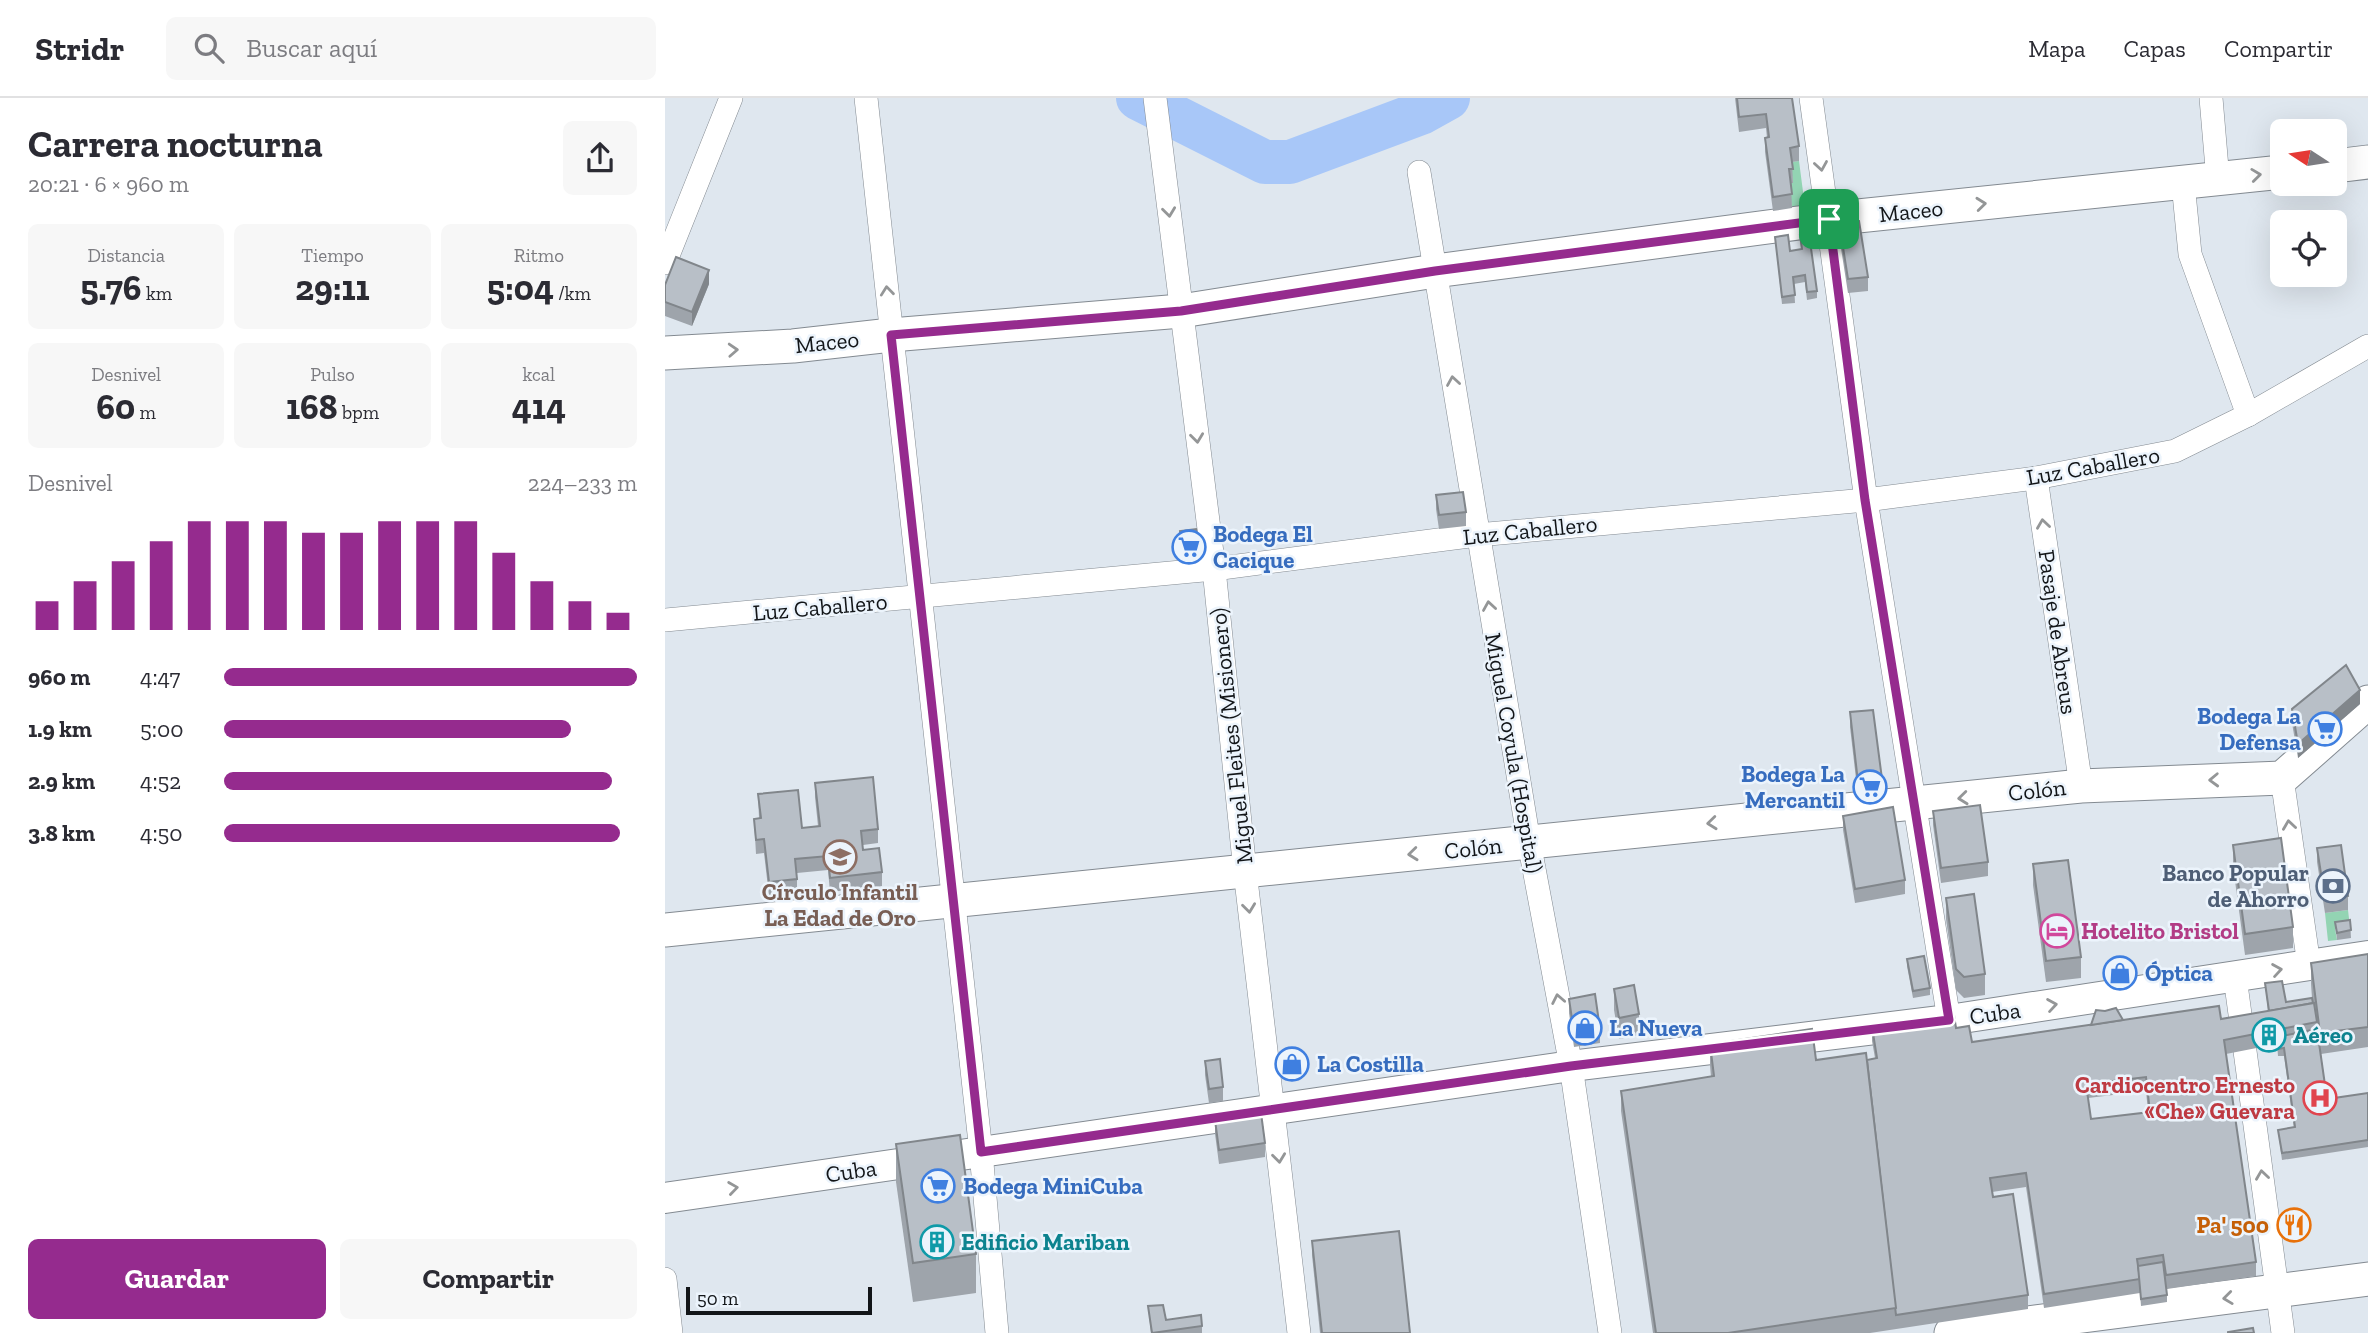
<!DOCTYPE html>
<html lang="es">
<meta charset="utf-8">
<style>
body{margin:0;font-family:"Zilla Slab",serif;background:#f7f7f7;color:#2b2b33;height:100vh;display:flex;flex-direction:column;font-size:26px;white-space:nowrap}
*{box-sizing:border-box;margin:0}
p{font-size:23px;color:#7c7c81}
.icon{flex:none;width:38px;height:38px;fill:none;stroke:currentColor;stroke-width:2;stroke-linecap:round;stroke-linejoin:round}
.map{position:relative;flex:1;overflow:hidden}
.panel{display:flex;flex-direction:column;background:#fff;width:665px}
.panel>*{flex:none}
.needle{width:46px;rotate:282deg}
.tools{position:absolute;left:1605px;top:21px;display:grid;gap:14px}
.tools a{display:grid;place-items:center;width:77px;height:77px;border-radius:10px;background:#fff;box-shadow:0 7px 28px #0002;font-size:35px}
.scale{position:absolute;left:21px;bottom:18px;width:186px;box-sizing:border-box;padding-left:7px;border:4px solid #121518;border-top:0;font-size:19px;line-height:24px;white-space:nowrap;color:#121518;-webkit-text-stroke:5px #ecf4fc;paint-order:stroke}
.pin{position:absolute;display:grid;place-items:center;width:60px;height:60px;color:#fff;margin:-30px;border-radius:14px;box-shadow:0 4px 10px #0006}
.round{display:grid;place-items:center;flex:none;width:74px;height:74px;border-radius:10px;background:#f7f7f7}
.headline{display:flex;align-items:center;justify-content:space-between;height:119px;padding:0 28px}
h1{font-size:38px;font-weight:700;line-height:52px}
.figures{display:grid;grid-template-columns:repeat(3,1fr);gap:10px;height:119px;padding:7px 28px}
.figures div{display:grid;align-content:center;border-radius:10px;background:#f7f7f7;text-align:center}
.figures b{font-size:35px;font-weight:700}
.figures small{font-size:19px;font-weight:400}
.figures p{font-size:19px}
.chart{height:196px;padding:14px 28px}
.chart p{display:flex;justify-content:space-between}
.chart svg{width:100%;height:126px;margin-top:7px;stroke:#952b8e;stroke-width:6}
.action{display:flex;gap:14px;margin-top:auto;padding:14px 28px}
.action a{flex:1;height:80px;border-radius:10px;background:#952b8e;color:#fff;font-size:28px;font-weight:700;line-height:80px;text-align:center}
.action a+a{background:#f7f7f7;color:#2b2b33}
ul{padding:0 28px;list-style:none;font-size:23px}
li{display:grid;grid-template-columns:112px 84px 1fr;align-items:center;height:52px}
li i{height:18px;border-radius:9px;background:#952b8e}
header{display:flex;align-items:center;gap:42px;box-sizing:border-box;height:98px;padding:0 35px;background:#fff;border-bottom:2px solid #e1e1e2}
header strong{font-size:33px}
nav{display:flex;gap:38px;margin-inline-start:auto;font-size:24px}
.search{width:490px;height:63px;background:#f7f7f7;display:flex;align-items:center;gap:18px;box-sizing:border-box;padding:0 24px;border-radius:10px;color:#7c7c81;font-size:26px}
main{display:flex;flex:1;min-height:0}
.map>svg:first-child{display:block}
</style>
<header>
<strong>Stridr</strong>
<div class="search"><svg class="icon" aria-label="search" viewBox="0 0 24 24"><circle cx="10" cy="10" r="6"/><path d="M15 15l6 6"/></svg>Buscar aquí</div>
<nav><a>Mapa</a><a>Capas</a><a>Compartir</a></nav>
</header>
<main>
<section class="panel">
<div class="headline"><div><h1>Carrera nocturna</h1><p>20:21 · 6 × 960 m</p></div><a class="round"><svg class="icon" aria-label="share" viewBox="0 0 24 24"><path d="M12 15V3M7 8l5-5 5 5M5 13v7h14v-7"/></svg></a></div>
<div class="figures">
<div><p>Distancia</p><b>5.76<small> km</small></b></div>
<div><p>Tiempo</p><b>29:11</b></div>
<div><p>Ritmo</p><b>5:04<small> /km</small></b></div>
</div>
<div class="figures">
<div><p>Desnivel</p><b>60<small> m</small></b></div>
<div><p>Pulso</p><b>168<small> bpm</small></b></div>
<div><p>kcal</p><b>414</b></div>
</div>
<div class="chart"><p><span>Desnivel</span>224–233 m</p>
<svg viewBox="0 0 160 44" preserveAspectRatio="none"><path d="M5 44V34M15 44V27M25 44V20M35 44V13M45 44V6M55 44V6M65 44V6M75 44V10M85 44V10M95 44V6M105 44V6M115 44V6M125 44V17M135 44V27M145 44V34M155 44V38"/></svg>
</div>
<ul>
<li><b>960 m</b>4:47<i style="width:100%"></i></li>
<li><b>1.9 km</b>5:00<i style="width:84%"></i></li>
<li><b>2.9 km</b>4:52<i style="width:94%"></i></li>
<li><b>3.8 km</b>4:50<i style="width:96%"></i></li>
</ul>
<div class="action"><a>Guardar</a><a>Compartir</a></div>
</section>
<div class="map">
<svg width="1703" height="1235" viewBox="0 0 1703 1235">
<rect width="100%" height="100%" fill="#dfe7ef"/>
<g fill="#93d4b3">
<polygon points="1134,63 1140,109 1127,110 1124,85 1128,84 1125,64"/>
<polygon points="1683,812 1685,829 1670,831 1672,842 1663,843 1660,815"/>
</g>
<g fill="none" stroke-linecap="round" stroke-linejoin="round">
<polyline stroke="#a8c7f8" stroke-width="44" points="473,0 600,64 625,64 756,15 783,0"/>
<defs>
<g id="minor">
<polyline points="201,0 316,1054 332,1235"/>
<polyline points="490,0 549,471 580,773 634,1235"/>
<polyline points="1146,0 1201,402 1284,922"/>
<polyline points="1546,0 1553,82"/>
<polyline points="754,74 864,744 906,968 945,1235"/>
<polyline points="1518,85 1525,156 1583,317"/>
<polyline points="0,165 66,0"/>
<polyline points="1371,380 1416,688"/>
<polyline points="0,522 549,471 812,437 1201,402 1371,380 1510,353 1583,317 1703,248"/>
<polyline points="1617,680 1644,867"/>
<polyline points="1570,879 1618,1235"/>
<polyline points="0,1181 6,1235"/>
</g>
<polyline id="tertiary" points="0,1100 906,968 1284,922 1703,858"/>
<g id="secondary">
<polyline points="1670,68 1703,64"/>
<polyline points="0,255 128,248 226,237 516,213 770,173 1164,121 1617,74"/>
<polyline points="0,832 1416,688 1617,680 1703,604"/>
<polyline points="1286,1235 1703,1181"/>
</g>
</defs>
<use href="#minor" stroke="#838a91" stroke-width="24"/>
<use href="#tertiary" stroke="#838a91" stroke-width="32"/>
<use href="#secondary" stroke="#838a91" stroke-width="35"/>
<use href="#minor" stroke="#fff" stroke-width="23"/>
<use href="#tertiary" stroke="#fff" stroke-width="30"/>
<use href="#secondary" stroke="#fff" stroke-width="33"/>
</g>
<g fill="#9ea4ab" fill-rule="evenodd">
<polygon points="1066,0 1127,0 1134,48 1134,63 1127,64 1128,85 1126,85 1127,110 1108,113 1100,54 1100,40 1102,40 1101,30 1074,34 1070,0"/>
<polygon points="1175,130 1203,179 1203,193 1183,195 1175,144"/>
<polygon points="1135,137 1152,193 1152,200 1142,202 1140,184 1129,186 1130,205 1117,206 1110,139 1125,153 1136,151"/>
<polygon points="44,186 27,228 0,218 0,187"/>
<polygon points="771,397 801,414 801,428 774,431 771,411"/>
<polygon points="515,433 534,450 534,457 517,459"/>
<polygon points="1695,606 1633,660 1627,625 1627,611"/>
<polygon points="1185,614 1217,681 1217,695 1193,698 1185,629"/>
<polygon points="150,685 213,731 213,745 198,747 198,752 217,774 217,788 165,794 163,772 132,775 132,796 104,798 99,755 91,756 89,721 94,720 93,696 137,730 153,728 150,699"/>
<polygon points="1268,713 1323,764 1323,778 1276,785 1268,727"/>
<polygon points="1178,718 1240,782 1240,796 1190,805 1178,732"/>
<polygon points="1568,747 1628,829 1628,850 1580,857 1568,768"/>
<polygon points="1652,750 1683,798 1683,812 1660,815 1652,764"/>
<polygon points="1368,766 1416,859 1416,880 1381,884 1368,787"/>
<polygon points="1281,800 1320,876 1320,897 1299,900 1291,892 1281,821"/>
<polygon points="1685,822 1686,840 1672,842 1670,824"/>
<path d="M1703,856V949L1656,956L1662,1001L1703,995V1049L1617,1062L1613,1032L1629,1030L1619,958H1613L1612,946L1561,956L1591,1164V1178L1502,1191V1204L1476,1208L1475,1195L1379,1210L1361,1089L1327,1094L1363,1197V1211L1205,1235H988L956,1013V993L1046,979L1045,967V946L1151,962H1202L1210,960L1207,943V929L1291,930L1307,944L1458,922L1556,921L1603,913L1600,885L1621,904L1647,900L1646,886V865ZM1481,993L1483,1014L1426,1021L1423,1000Z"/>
<polygon points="1242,861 1265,890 1265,897 1248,900 1242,868"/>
<polygon points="949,891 974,916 974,937 954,941 949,912"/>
<polygon points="904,901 935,931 935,945 909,949 904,915"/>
<polygon points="619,956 636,962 636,969 620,971"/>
<polygon points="540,963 558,989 558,1003 544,1005 540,977"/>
<polygon points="550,1022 600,1045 600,1059 554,1066 550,1036"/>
<polygon points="231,1046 311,1156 311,1195 248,1204 231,1084"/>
<polygon points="647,1143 745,1235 655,1235 647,1157"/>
<polygon points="483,1208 501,1222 537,1228 537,1235 486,1235"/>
</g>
<g fill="#81868b">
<polygon points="44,172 44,186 27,228 27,214"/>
<polygon points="1695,592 1695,606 1633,660 1633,646"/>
</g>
<g fill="#b8bfc7" stroke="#81868b" stroke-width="2" fill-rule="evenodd">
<polygon points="1072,0 1127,0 1134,48 1125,50 1128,71 1124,71 1127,96 1108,99 1100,40 1104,39 1101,16 1074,19"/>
<polygon points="1194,123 1203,179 1183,181 1175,130 1180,124"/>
<polygon points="1144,136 1152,193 1142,194 1140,177 1128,179 1130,197 1117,199 1110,139 1123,137 1125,153 1137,151 1135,137"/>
<polygon points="11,159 44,172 27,214 0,204 0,187"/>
<polygon points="798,394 801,414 774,417 771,397"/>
<polygon points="531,431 534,450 517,452 515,433"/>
<polygon points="1681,567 1695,592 1633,646 1627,611"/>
<polygon points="1208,612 1217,681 1193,684 1185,614"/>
<polygon points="208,679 213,731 196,733 198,752 214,750 217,774 165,780 163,758 130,761 132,781 104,784 99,741 91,742 89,721 96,720 93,696 133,692 137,730 155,728 150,685"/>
<polygon points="1315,707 1323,764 1276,770 1268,713"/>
<polygon points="1228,709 1240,782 1190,791 1178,718"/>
<polygon points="1616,740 1628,829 1580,836 1568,747"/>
<polygon points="1676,747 1683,798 1660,801 1652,750"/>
<polygon points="1403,762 1416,859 1381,863 1368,766"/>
<polygon points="1309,796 1320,876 1299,879 1291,871 1281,800"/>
<polygon points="1685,822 1686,832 1672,835 1670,824"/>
<polygon points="1703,856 1703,929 1655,935 1646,865"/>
<polygon points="1259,858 1265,890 1248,893 1242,861"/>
<polygon points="1617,883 1621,904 1647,900 1648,905 1604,913 1600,885"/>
<polygon points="969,887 974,916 954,920 949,891"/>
<polygon points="930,896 935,931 909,934 904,901"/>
<path d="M1649,905L1652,924L1559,942L1591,1164L1501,1177L1498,1157L1472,1161L1475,1181L1379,1196L1361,1075L1325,1080L1328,1099L1348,1096L1363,1197L1231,1217L1202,962L1212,960L1207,929L1289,917L1291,930L1304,928L1307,944L1554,908L1556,921ZM1481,979L1485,1014L1426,1021L1421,986Z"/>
<polygon points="1451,910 1458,922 1426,927 1431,912 1440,913"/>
<polygon points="1147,931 1151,962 1201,955 1231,1210 1063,1235 991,1235 956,993 1049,978 1045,946"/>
<polygon points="1652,931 1662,1001 1703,995 1703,1042 1617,1055 1613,1032 1630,1029 1619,950 1613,951 1612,939"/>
<polygon points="635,954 636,962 620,964 619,956"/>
<polygon points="555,961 558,989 544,991 540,963"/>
<polygon points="596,1015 600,1045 554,1052 550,1022"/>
<polygon points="295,1037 311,1156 248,1165 231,1046"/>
<polygon points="734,1133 745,1235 657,1235 647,1143"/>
<polygon points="1498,1164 1502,1197 1476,1201 1473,1168"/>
<polygon points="498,1207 501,1222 536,1217 537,1228 487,1235 483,1208"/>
<polygon points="1588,1230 1589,1235 1563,1235 1563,1234"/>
</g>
<defs><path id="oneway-chevron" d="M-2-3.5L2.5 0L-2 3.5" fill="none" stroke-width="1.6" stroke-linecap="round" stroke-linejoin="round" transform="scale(1.75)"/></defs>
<g stroke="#949697">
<use href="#oneway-chevron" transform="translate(1156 68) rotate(81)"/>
<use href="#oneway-chevron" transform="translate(1591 77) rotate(-7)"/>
<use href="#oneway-chevron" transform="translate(1316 106) rotate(-6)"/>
<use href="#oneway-chevron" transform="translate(504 114) rotate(83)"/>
<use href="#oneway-chevron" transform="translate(222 193) rotate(-96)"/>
<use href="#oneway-chevron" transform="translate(68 252) rotate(-3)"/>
<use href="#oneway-chevron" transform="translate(788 283) rotate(-99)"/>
<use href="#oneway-chevron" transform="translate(532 340) rotate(83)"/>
<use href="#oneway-chevron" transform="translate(1378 426) rotate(-98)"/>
<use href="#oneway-chevron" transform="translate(824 508) rotate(-99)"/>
<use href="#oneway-chevron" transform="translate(1549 682) rotate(178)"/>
<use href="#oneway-chevron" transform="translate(1298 700) rotate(174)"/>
<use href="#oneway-chevron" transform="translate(1047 725) rotate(174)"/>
<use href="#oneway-chevron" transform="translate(1624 727) rotate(-98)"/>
<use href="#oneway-chevron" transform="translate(748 756) rotate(174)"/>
<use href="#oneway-chevron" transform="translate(584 810) rotate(83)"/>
<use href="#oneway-chevron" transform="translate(1612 872) rotate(-9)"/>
<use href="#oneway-chevron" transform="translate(893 901) rotate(-101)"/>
<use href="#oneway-chevron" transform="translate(1387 907) rotate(-9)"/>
<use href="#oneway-chevron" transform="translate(614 1060) rotate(83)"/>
<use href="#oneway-chevron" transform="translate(1597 1077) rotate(-98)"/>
<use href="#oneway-chevron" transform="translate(68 1090) rotate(-8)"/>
<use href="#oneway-chevron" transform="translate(1563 1200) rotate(173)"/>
</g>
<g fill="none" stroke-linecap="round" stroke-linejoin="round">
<defs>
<polygon id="route" points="1164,121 1200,402 1284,922 906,968 316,1054 226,237 516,213 770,173"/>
</defs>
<use href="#route" stroke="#fff" stroke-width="14"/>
<use href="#route" stroke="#952b8e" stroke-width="9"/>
</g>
<defs>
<symbol id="supermarket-ring" viewBox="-11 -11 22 22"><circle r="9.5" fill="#ecf4fc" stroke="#3f7fe0" stroke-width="1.5"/><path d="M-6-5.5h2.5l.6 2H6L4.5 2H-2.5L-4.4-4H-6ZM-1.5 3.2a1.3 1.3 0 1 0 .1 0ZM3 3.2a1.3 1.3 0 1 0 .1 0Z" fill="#3f7fe0"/></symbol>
<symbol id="school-ring" viewBox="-11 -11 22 22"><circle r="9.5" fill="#ecf4fc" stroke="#8d6e63" stroke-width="1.5"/><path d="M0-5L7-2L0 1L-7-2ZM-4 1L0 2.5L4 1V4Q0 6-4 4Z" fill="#8d6e63"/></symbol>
<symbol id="bank-ring" viewBox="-11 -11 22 22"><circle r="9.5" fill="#ecf4fc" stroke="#5c6f8a" stroke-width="1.5"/><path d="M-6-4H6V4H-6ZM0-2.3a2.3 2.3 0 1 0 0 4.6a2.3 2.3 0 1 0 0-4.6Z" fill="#5c6f8a"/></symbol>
<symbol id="hotel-ring" viewBox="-11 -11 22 22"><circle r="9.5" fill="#ecf4fc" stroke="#d1479c" stroke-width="1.5"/><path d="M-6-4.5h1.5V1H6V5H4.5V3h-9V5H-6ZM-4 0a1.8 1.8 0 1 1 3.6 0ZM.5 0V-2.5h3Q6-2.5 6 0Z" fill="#d1479c"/></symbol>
<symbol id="shop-ring" viewBox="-11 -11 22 22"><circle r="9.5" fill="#ecf4fc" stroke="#3f7fe0" stroke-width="1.5"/><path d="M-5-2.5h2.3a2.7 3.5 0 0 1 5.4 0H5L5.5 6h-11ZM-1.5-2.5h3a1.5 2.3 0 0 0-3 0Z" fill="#3f7fe0"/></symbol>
<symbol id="building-ring" viewBox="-11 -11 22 22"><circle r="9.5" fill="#ecf4fc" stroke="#0f9aa8" stroke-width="1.5"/><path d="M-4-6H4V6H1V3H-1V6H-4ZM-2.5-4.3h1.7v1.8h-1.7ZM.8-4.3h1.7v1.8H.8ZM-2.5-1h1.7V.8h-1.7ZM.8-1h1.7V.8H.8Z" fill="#0f9aa8"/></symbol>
<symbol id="hospital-ring" viewBox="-11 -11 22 22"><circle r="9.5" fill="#ecf4fc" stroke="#e0444e" stroke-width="1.5"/><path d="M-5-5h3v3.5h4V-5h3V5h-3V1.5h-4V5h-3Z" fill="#e0444e"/></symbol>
<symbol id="restaurant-ring" viewBox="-11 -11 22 22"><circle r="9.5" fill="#ecf4fc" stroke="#e8710a" stroke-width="1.5"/><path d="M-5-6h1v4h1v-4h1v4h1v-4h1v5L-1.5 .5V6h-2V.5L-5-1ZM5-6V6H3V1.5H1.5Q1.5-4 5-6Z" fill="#e8710a"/></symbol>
</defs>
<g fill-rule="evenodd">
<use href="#supermarket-ring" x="505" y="430" width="38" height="38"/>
<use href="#supermarket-ring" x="1641" y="612" width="38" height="38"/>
<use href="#supermarket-ring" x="1186" y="670" width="38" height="38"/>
<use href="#school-ring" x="156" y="740" width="38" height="38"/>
<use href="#bank-ring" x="1649" y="769" width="38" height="38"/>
<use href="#hotel-ring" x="1373" y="814" width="38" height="38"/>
<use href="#shop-ring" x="1436" y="856" width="38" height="38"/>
<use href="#shop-ring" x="901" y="911" width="38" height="38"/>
<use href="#building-ring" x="1585" y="918" width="38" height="38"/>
<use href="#shop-ring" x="608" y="947" width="38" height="38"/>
<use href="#hospital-ring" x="1636" y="981" width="38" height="38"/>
<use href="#supermarket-ring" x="254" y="1069" width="38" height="38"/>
<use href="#restaurant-ring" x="1610" y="1108" width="38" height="38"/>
<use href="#building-ring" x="253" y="1125" width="38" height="38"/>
</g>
<g text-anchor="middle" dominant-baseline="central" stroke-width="5" stroke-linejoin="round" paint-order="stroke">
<g font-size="23" fill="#121518" stroke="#ecf4fc">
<text transform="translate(1246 113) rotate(-6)">Maceo</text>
<text transform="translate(162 244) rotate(-6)">Maceo</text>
<text transform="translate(1428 368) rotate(-10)">Luz Caballero</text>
<text transform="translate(865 432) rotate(-6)">Luz Caballero</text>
<text transform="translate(155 509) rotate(-5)">Luz Caballero</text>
<text transform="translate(1393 534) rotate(82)">Pasaje de Abreus</text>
<text transform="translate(566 638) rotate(-96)">Miguel Fleites (Misionero)</text>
<text transform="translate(849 655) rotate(80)">Miguel Coyula (Hospital)</text>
<text transform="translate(1372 692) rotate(-6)">Colón</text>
<text transform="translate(808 750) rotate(-6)">Colón</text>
<text transform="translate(1330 915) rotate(-8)">Cuba</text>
<text transform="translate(186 1073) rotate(-8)">Cuba</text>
</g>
<g font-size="23" font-weight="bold" fill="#366cbe" stroke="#ecf4fc" text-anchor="start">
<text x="548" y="436">Bodega El<tspan x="548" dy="26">Cacique</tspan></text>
<text x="1636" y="618" text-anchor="end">Bodega La<tspan x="1636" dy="26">Defensa</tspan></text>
<text x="1180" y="676" text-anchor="end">Bodega La<tspan x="1180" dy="26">Mercantil</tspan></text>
<text x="1480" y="875">Óptica</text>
<text x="944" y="930">La Nueva</text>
<text x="652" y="966">La Costilla</text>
<text x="298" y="1088">Bodega MiniCuba</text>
</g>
<g font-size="23" font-weight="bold" fill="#4e5e75" stroke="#ecf4fc" text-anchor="end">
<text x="1644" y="775">Banco Popular<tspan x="1644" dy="26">de Ahorro</tspan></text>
</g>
<g font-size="23" font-weight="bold" fill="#785e54" stroke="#ecf4fc">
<text x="175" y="794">Círculo Infantil<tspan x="175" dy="26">La Edad de Oro</tspan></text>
</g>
<g font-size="23" font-weight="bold" fill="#b23c85" stroke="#ecf4fc" text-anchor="start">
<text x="1416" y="833">Hotelito Bristol</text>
</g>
<g font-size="23" font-weight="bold" fill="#0d838f" stroke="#ecf4fc" text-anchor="start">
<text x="1628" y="937">Aéreo</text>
<text x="296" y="1144">Edificio Mariban</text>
</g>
<g font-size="23" font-weight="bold" fill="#be3a42" stroke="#ecf4fc" text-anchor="end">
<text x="1630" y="987">Cardiocentro Ernesto<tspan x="1630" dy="26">«Che» Guevara</tspan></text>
</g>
<g font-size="23" font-weight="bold" fill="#c56008" stroke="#ecf4fc" text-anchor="end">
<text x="1604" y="1127">Pa' 500</text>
</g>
</g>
</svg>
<div class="tools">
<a><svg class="needle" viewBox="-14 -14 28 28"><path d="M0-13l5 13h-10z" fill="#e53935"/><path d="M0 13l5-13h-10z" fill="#7c7c81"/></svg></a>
<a><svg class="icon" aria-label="locate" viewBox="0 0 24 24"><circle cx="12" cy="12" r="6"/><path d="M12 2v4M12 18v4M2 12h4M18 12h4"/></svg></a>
</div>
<div class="scale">50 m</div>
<div class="pin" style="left:1164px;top:121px;background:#1e9e55"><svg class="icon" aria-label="arrive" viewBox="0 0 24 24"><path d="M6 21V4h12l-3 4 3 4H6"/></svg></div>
</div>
</main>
